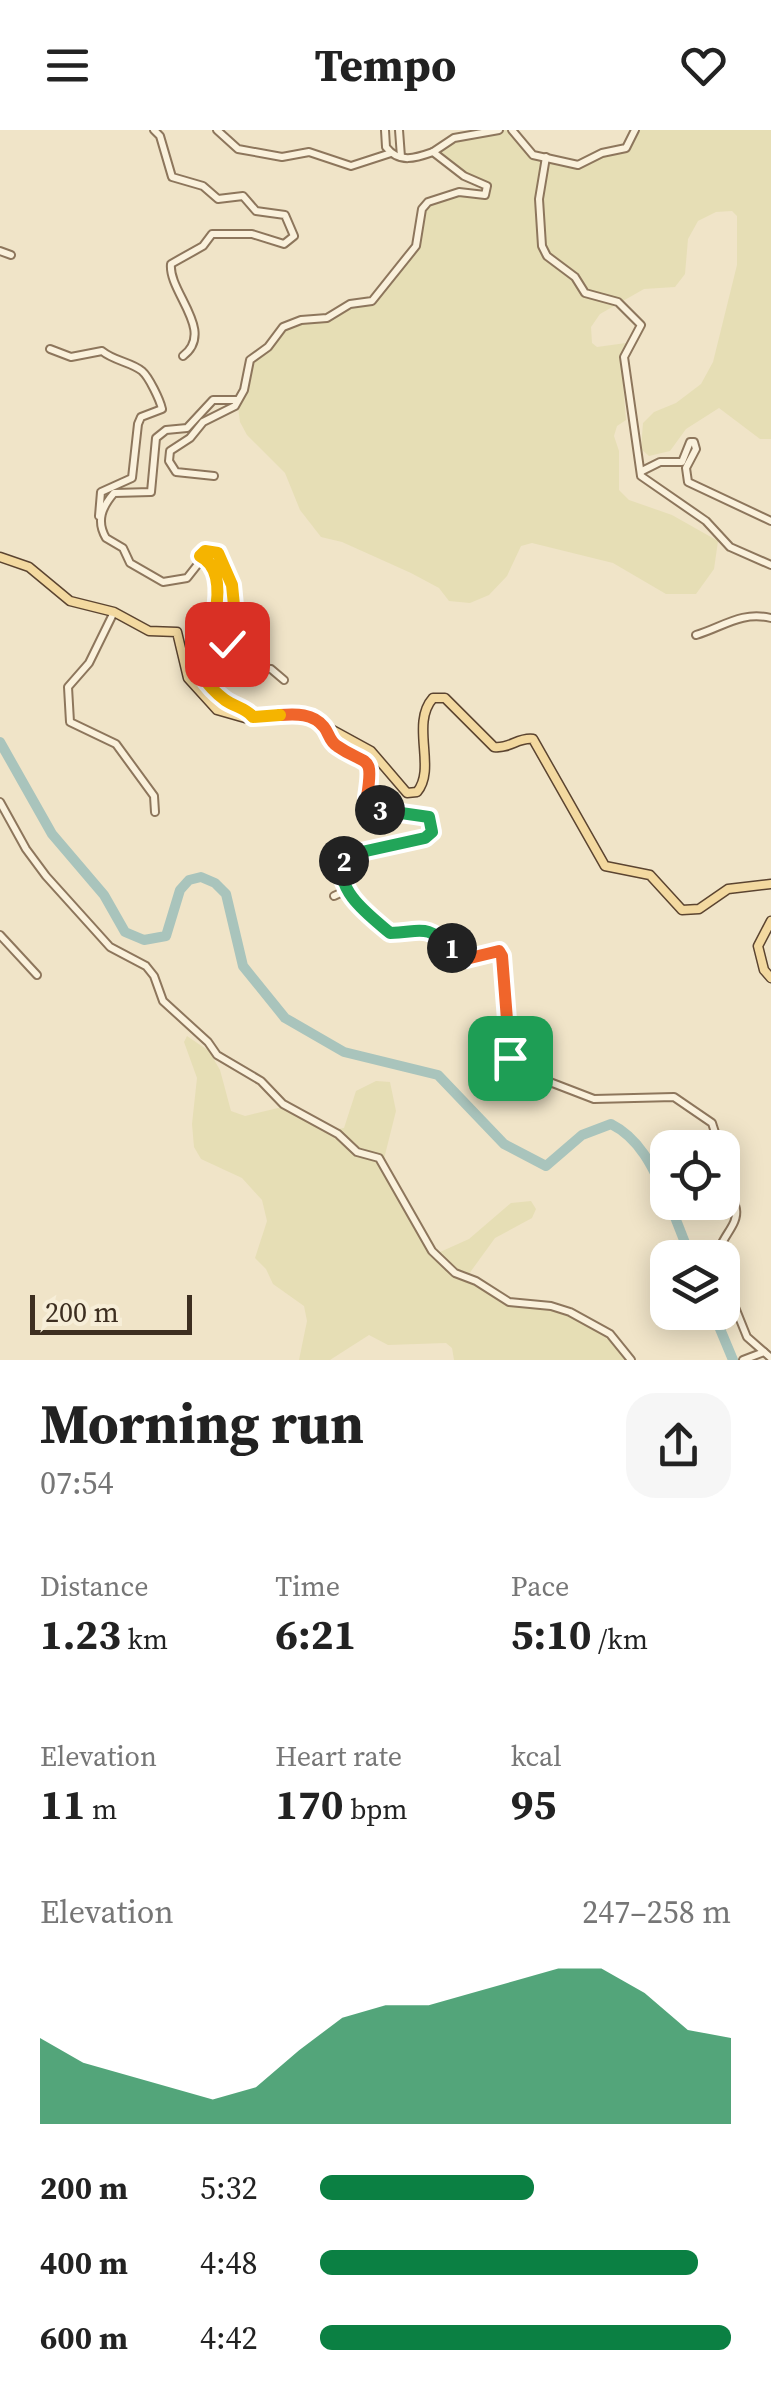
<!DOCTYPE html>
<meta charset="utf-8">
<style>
body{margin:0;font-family:"Source Serif 4",serif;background:#f6f6f6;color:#222;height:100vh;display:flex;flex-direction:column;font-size:38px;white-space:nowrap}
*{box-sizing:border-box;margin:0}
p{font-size:32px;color:#767676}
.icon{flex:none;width:55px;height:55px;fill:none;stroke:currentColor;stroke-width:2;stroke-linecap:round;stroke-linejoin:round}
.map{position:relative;height:1230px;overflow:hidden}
.details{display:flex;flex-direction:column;background:#fff;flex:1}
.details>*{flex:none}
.buttons{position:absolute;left:650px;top:1000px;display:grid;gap:20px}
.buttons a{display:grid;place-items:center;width:90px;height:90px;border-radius:20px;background:#fff;box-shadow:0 5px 25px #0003;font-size:50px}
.scale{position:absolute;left:30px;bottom:25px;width:162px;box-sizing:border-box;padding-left:10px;border:5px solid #3d2e20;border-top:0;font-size:28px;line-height:35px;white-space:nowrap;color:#3d2e20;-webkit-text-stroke:8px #f7eed8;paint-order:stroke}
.pin{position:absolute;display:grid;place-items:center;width:85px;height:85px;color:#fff;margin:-42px;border-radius:20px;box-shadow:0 5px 15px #0006}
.km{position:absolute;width:50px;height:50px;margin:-25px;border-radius:50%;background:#222;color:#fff;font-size:28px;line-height:50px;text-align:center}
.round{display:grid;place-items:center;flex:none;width:105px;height:105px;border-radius:30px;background:#f6f6f6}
.overview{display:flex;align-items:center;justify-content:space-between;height:170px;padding:0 40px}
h1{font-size:55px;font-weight:700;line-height:75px}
.stats{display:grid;grid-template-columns:repeat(3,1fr);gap:15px;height:170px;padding:10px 40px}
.stats div{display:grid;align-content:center}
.stats b{font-size:42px;font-weight:700}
.stats small{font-size:28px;font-weight:400}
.stats p{font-size:28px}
.chart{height:280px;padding:20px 40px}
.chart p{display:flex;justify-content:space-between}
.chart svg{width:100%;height:180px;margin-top:10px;fill:#0b8043;opacity:.7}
ul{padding:0 40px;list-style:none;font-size:32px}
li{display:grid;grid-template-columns:160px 120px 1fr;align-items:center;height:75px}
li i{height:25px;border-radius:12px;background:#0b8043}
header{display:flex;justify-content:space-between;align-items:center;height:130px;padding:0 40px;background:#fff;font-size:45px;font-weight:700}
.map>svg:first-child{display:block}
</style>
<header><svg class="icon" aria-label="menu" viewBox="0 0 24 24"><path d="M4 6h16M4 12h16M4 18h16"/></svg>Tempo<svg class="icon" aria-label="heart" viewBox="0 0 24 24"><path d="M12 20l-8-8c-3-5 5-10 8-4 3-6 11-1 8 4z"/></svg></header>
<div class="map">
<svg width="771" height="1230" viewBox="0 0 771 1230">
<rect width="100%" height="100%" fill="#f0e4c8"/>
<g fill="#e6deb5">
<polygon points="499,0 512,0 533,25 578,35 602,23 626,18 635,0 771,0 771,309 760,309 719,278 686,299 670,321 649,326 641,319 643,293 654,282 676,273 701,254 713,232 737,135 737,86 732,81 716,82 698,91 688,109 685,144 675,157 644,159 600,184 591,197 592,213 597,217 626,213 621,229 626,290 617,296 614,306 619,321 619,360 629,370 672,385 718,411 714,439 696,464 666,464 613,433 532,413 521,416 507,446 489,465 470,473 449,471 439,458 411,443 342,412 321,407 300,380 285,343 247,305 240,292 237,270 250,230 268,217 283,197 301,190 327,188 350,174 372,171 416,116 422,79 428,72 459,62 485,65 487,56 464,46 433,22 454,8"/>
<polygon points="187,906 209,921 220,940 231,981 245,986 278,978 289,979 323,1002 344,998 356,961 376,951 390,952 396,981 383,1033 432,1121 440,1122 469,1109 511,1073 531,1071 536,1079 532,1088 495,1108 466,1148 509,1172 551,1176 610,1204 631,1230 454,1230 452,1218 446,1213 388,1215 369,1205 330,1230 299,1230 307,1191 304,1176 273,1154 266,1139 255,1128 267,1091 262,1070 242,1048 201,1029 194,1017 192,994 197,948 184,912"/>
</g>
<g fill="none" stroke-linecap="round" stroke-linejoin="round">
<g stroke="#a9c4bc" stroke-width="10">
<path d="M0,612L52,704L104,765L125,802L144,810L166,806L180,760L189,750L201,747L215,753L226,764L243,836L285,888L344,922L438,945L504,1014L546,1036L582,1005L611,994C641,1009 654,1040 668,1070"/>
<polyline points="669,1072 691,1128"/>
<polyline points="713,1182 733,1230"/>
</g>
<defs>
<g id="minor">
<path d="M154,0L160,6L172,47L203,56L218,69L243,66L256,81L285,85L294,106L284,114L252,104H212L203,116L171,134C168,162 216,201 183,226"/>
<polyline points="217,0 238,19 282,27 309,22 351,36 391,23"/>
<path d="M385,0L386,17C399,34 416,28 433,22"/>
<polyline points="399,0 401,27"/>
<polyline points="512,0 533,25 578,35 602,23 626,18 635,0"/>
<polyline points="546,27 539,69 542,116 547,126 575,147 585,163 618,172 641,195 624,227 641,346 706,391 730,417 771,435"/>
<polyline points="0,121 11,125"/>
<path d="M50,219L71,227L102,221C114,231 131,232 142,241C149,247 160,270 162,279L141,287L138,294L132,348L101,362L99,386"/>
<path d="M237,270H213L187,298L166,300L156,308L151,362L114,363C102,377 96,391 106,408L123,418L130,433L163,452L187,448L202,429L213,434L216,482L197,517V534L212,560L253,587"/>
<polyline points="642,341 660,332 682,332 690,312 694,312 696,319 686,338 688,352 771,391"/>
<polyline points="214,346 176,342 169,331 170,321 190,308 203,292 235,276 244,260 250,230 268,217 283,197 301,190 327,188 350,174 372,171 416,116 422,79 428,72 459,62 485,65 487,56 464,46 433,22 454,8 499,0"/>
<polyline points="202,429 201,424 205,421 218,423 232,455 236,495 227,506 229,518 245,537 271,539 284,550"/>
<polyline points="114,482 89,533 68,557 70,592 116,614 154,666 155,682"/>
<path d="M696,505C723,497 741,481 771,488"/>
<path d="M324,597C341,639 379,604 367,667C379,688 407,686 429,687L434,694L432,702L425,708L357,723L342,732L341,750L370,786L390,803L415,798L427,800L466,829L499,821L505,908L516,939L594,969L674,967L712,993L720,1018"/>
<polyline points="0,672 26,719 46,746 110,817 146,836 154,846 163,871 208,912 217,925 261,951 283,974 338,1004 357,1022 379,1028 432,1121 455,1143 476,1151 509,1172 551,1176 570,1182 610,1204 631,1230"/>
<polyline points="334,766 347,760"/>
<polyline points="0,805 37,845"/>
<path d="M718,1128C718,1109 739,1096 736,1079C734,1069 727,1056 722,1046"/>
<polyline points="722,1145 747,1207 771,1228"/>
<polyline points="743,1230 764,1222"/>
</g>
<g id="major">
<path d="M0,427L29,437L70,471L114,482L149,501L177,502L188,548L217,580L245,588L307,586L371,621L407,663L417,662C437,638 410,594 433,568H445L494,617C510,619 518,607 533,609L605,736L650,745L682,780L699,779L728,759L771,754"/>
<polyline points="771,791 758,816 764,840 771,848"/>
</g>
</defs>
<use href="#minor" stroke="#8d765c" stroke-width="10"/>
<use href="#major" stroke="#5b4430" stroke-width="11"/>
<use href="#minor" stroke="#faf1dc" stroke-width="6"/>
<use href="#major" stroke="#f3d9a0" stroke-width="8"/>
</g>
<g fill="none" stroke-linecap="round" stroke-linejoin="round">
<defs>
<polyline id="split-1" points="452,818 466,829 499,821 502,826 510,928"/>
<path id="split-2" d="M344,731C334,760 369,785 390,803C423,802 424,793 452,818"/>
<polyline id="split-3" points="344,731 357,723 425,708 432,702 429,687 380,680"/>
<path id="split-4" d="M280,585C296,584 313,583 324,597C329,603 329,611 337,616C367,637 374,622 367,667L380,680"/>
<path id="split-5" d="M215,485C211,496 202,503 198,514C191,537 208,557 225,570C235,577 246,578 253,587L280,585"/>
<path id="split-6" d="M215,485C219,464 221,436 200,426L205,421L218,423L232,455L236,496L227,506V514"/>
</defs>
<use href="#split-1" stroke="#fff" stroke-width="20"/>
<use href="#split-2" stroke="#fff" stroke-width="20"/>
<use href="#split-3" stroke="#fff" stroke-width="20"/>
<use href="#split-4" stroke="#fff" stroke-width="20"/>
<use href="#split-5" stroke="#fff" stroke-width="20"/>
<use href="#split-6" stroke="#fff" stroke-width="20"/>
<use href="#split-1" stroke="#f0652b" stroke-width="12"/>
<use href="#split-2" stroke="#22a559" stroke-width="12"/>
<use href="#split-3" stroke="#22a559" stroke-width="12"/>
<use href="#split-4" stroke="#f0652b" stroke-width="12"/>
<use href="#split-5" stroke="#f5b400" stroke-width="12"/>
<use href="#split-6" stroke="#f5b400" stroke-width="12"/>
</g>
</svg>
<div class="buttons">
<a><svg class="icon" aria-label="locate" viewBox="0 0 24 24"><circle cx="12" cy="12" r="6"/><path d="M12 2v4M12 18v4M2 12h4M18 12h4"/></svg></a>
<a><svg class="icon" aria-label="layers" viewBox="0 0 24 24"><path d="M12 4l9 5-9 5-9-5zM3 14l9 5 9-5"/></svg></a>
</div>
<div class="scale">200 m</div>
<div class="pin" style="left:510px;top:928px;background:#1e9e55"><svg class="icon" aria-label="arrive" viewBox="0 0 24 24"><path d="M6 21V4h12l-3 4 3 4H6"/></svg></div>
<div class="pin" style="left:227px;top:514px;background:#d93025"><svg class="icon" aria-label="check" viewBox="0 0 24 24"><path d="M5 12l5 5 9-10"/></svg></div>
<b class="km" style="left:452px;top:818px">1</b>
<b class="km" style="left:344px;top:731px">2</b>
<b class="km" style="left:380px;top:680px">3</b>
</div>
<section class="details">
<div class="overview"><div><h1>Morning run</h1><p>07:54</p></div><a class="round"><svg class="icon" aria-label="share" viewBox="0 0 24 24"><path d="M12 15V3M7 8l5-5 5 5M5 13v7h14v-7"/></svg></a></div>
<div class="stats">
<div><p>Distance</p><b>1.23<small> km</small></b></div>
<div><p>Time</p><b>6:21</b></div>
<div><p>Pace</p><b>5:10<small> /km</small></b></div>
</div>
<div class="stats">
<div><p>Elevation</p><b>11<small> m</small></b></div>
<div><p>Heart rate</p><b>170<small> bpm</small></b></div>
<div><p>kcal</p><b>95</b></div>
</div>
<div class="chart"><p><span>Elevation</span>247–258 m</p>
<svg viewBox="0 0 160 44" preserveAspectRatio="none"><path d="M0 44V23L10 29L20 32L30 35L40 38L50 35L60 26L70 18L80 15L90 15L100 12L110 9L120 6L130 6L140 12L150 21L160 23V44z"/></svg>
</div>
<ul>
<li><b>200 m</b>5:32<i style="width:52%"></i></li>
<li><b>400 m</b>4:48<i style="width:92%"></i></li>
<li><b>600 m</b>4:42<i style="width:100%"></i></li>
</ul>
</section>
